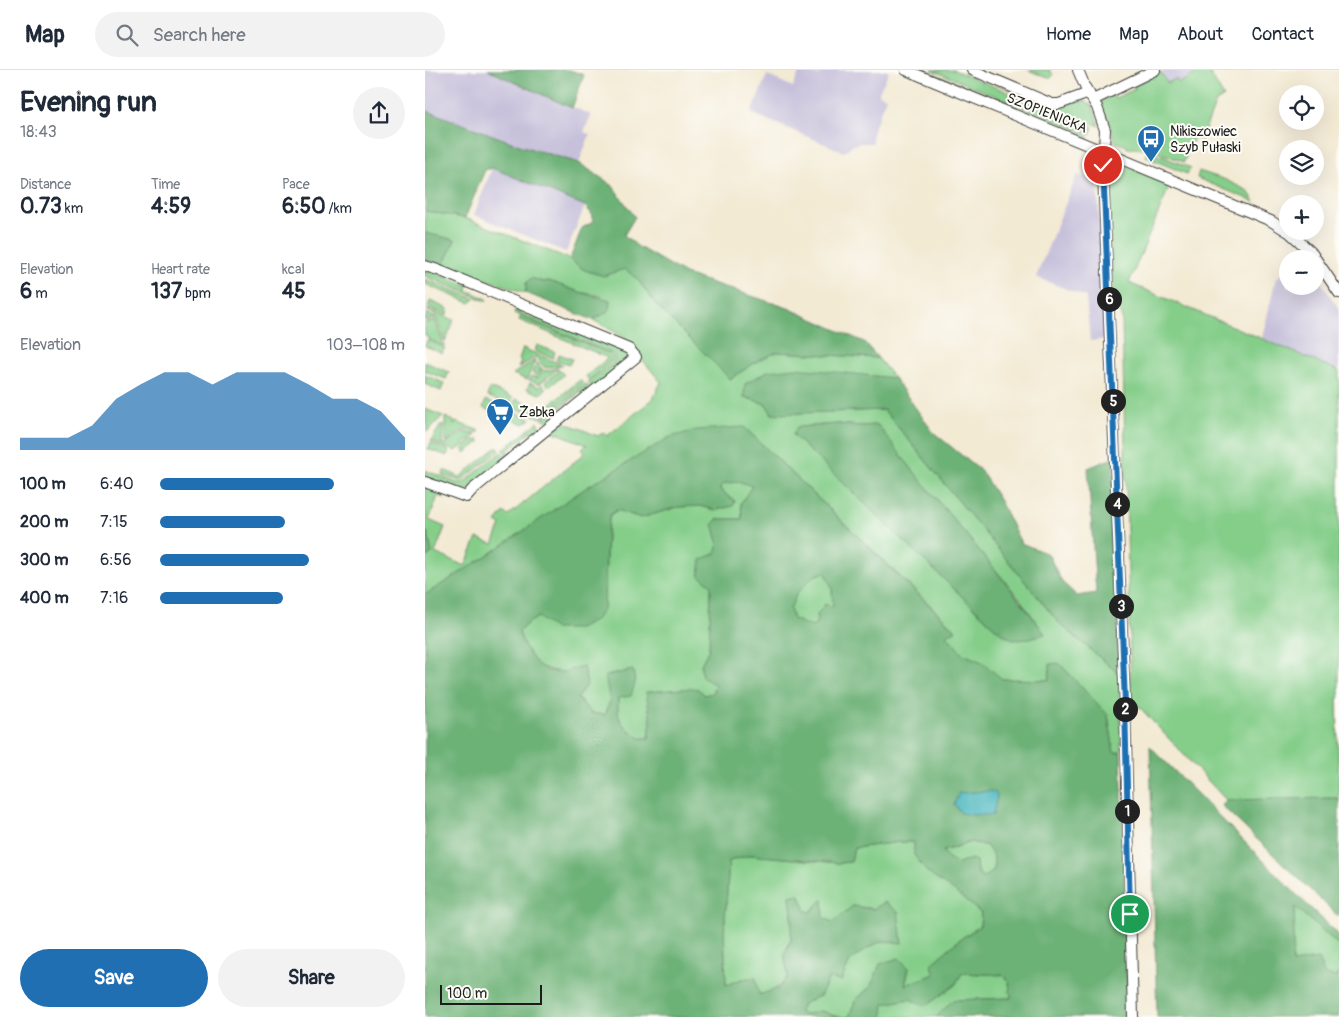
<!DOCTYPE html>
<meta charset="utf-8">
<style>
body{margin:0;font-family:Pangolin,sans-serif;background:#f2f2f3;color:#1f2937;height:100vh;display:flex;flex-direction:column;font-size:19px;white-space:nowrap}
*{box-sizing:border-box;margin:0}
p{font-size:16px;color:#747a83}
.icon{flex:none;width:28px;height:28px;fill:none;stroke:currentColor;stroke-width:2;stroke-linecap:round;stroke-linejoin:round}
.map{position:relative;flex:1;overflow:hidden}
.side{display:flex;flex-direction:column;background:#fff;width:425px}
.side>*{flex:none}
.controls{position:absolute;left:854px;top:15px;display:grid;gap:10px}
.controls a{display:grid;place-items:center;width:45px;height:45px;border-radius:50%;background:#fff;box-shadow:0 5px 20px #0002;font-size:25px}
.scale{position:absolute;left:15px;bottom:12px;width:102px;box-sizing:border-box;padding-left:5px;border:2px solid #1c1c1c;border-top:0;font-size:14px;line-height:18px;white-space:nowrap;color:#1c1c1c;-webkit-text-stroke:4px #fdfcf7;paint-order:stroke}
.pin{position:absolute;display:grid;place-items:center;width:42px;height:42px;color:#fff;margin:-21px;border:2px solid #fff;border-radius:50%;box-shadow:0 1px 5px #0007}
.km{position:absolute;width:25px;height:25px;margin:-12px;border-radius:50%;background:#222;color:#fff;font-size:14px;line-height:25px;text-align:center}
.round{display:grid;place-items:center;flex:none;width:52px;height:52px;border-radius:26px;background:#f2f2f3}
.summary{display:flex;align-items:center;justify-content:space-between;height:85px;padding:0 20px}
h1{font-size:28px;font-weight:700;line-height:38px}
.stats{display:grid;grid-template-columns:repeat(3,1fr);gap:8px;height:85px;padding:5px 20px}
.stats div{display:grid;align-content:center}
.stats b{font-size:21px;font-weight:700}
.stats small{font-size:14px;font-weight:400}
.stats p{font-size:14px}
.chart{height:140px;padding:10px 20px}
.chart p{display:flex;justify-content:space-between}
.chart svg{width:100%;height:90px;margin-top:5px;fill:#1f6fb2;opacity:.7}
.button{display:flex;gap:10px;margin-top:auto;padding:10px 20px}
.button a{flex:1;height:58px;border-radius:30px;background:#1f6fb2;color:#fff;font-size:20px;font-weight:700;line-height:58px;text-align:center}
.button a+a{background:#f2f2f3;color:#1f2937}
ul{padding:0 20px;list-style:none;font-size:16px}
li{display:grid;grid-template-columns:80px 60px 1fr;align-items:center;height:38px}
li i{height:12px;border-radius:6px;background:#1f6fb2}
header{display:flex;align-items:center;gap:30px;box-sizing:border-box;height:70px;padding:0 25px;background:#fff;border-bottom:1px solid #e0e1e3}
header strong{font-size:24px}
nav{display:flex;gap:28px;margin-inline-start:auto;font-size:18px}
.search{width:350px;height:45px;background:#f2f2f3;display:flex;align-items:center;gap:12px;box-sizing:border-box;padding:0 18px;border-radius:28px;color:#747a83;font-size:19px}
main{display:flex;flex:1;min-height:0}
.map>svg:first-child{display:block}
</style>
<header>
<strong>Map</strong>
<div class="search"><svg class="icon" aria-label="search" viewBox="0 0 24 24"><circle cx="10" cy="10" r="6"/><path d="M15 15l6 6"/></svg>Search here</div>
<nav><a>Home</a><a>Map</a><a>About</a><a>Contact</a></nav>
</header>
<main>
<section class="side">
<div class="summary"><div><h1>Evening run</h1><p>18:43</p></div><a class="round"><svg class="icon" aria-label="share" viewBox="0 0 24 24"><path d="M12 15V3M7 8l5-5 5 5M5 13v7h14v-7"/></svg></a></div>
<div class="stats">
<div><p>Distance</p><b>0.73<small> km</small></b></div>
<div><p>Time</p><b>4:59</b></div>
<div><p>Pace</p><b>6:50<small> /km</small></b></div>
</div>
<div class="stats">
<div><p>Elevation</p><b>6<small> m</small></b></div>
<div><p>Heart rate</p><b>137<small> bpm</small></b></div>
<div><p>kcal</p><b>45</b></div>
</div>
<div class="chart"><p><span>Elevation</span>103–108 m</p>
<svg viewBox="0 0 160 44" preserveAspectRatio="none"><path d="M0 44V38L10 38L20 38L30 32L40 19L50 12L60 6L70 6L80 12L90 6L100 6L110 6L120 12L130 19L140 19L150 25L160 38V44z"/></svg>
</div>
<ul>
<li><b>100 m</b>6:40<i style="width:71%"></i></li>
<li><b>200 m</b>7:15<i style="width:51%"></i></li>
<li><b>300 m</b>6:56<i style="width:61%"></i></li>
<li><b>400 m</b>7:16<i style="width:50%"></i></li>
</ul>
<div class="button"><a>Save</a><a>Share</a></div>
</section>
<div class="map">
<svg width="914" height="947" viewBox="0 0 914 947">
<rect width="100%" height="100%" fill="#fdfcf7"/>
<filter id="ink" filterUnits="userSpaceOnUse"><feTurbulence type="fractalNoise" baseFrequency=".02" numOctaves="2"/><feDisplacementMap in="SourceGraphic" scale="10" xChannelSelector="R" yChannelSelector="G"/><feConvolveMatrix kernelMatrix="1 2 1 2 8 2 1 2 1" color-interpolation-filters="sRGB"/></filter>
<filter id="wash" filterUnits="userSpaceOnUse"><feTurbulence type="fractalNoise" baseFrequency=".0096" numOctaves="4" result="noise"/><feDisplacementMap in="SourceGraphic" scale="20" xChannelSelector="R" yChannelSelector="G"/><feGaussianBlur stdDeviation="1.12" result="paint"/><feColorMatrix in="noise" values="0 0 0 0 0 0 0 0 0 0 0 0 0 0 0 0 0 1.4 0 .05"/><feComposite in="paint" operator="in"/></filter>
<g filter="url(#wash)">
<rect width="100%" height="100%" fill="#f3ead4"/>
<g fill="#c6c0da">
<polygon points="0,0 63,0 166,45 159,62 165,64 154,93 97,76 0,40"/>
<polygon points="375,0 379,0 393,6 396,0 460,0 464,2 453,24 461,27 447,64 448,73 435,73 426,76 419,82 326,43 342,5 368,17"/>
<polygon points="741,0 778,0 753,13 742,13 737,2"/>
<polygon points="67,98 160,136 141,182 49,145"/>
<polygon points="652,105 672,110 682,269 665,271 661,227 611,207"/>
<polygon points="862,202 862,216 890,216 890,203 914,239 914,301 837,268 851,208"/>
</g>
<g fill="#85ce8a" stroke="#507553" fill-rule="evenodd">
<polygon points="491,0 500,0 664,67 662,71"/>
<polygon points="507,0 529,0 668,57 665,65"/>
<polygon points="603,0 625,0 628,5 626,8 623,8"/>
<path d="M778,0H783L799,27L791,32L776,70L769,67L759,92C740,84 723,78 702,78V76L691,72C689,66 686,59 684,53C681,44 675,41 677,30L688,24L690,28L710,19L708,15L736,2L742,13L751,9L754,13Z"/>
<polygon points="547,4 628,36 654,31 661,31 668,37 674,56"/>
<polygon points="722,82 736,86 766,98 762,104 721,87"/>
<polygon points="690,91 745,115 704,213 914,301 914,628 912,628 914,728 801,730 706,628 697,248 688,230 682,98 683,95"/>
<polygon points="774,101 801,110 823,121 830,132 772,108"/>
<path d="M0,141L40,148L145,189C169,206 173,208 200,198L213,210L233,237L305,309L334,290L352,282L453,288L469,308L343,301L320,314L319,327L341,334L347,344L459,340L634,553L694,604L696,682L689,683L683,645L625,610L576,609L557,592L538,584L521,565L531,560L319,357L66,483L0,525V488L7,483L3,464L0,460V415L18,423L19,428L13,426L4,450L20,457L10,483L40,496L52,468L68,474L76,455L71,452L79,442L83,446L160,383L157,379L162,375L127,361L139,352L173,366L179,362L182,366L228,329L236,312L197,266L168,250L184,241L176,226L154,222L124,211L118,212L106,208L101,213V223L18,195L30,170L0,163ZM414,354L433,356L452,355L479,391L595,529L620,564L581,567L568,556L368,365L373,357Z"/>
<polygon points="0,199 43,215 42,220 62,229 61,231 0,206"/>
<polygon points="0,209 50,229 45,233 0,214"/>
<polygon points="5,231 23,239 22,245 3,237"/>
<polygon points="3,239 29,250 20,272 11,248 0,251 2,243 9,247 12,245 3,241"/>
<polygon points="90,240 111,249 113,244 201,280 205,286 168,319 163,312 188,293 190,288 188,284 89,243"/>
<polygon points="95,247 185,284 188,287 187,291 164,310 161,306 183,288 94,250"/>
<polygon points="10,250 19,275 19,276 3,269 3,267 0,265 0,253"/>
<polygon points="2,270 20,278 17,283 0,276"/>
<polygon points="112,275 130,282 128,288 110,281"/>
<polygon points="98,278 101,279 101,281 102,280 138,295 120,298 111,287 93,298 96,291 94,290"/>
<polygon points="134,284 147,289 144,295 131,290"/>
<polygon points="110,290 102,310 88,304"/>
<polygon points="0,292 24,302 21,309 0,301"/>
<polygon points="112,292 119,301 134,298 114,314 104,310 106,306 113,308 116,301 115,299 112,306 107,303"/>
<polygon points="135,300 139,305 124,317 120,312"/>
<polygon points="0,305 19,313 16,321 0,314"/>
<polygon points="155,310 158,314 116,348 87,337 91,329 118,340"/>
<polygon points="105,313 114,317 117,314 121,319 115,324 102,319"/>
<polygon points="161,314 166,320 159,326 156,322 133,340 136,345 125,351 117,349"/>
<polygon points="65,318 88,328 85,336 62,326"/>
<polygon points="61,330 106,349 99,354 58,338"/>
<polygon points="0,339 18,346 2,362"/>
<polygon points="20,347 29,351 29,355 31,352 55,361 52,363 38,360 22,371 21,369 20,372"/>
<polygon points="113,352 115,359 110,365 107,361 83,380 87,384 83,387 78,380"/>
<polygon points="16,355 18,355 17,373 20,374 38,362 51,365 31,381 6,371"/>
<polygon points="49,369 51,371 54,369 56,371 40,383 37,379"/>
<polygon points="6,373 24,380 22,386 3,379"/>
<polygon points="72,377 75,380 36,411 17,405 19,400 35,407"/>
<polygon points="76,382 81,388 39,423 0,409 0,400 32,413 38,413"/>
<path d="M317,412L327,416L316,433L317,449H292L293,472L287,515L284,579L276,595L277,607L291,615L287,623L280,625L273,619L221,622L226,651L224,668L215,669C196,654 192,653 193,628L210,613L185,631L180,645L166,643L152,628L133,602L113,596L98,574L94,562L100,555L113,547L179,538L182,461L185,445L192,440L216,448L253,437L275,436L290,440L308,436L310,431L295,420L296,416L301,413Z"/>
<polygon points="401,502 407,518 408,537 387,558 368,549 365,539 372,523 389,506"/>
<path d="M475,772H489L529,821L556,843L555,856L534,870L507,894L510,904L480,916L484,898L474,888L456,894L446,916L430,931L424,947L410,946L396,941L379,945L374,941L379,933L395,926L404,908L416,911L425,891L438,881L456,871L477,872L448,839L428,836L408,852L399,848L390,836L386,842L381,841L374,824L365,826L367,844L366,870L359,885L363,906C343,933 329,924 301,915L299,863L304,791L326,785L414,793L426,792L429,778Z"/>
<polygon points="546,772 562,776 569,787 569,801 557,808 546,789 534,794 523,789 518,781"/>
<polygon points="870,836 914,875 914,903 912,907 900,906 867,893"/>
<polygon points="537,903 578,905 584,912 586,928 528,930 511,947 458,947 458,934 484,929 530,915"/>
</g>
<g fill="#6cb176" stroke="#446649" fill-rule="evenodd">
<polygon points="63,0 145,0 159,5 147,38"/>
<polygon points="0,40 97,76 154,93 187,115 210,147 199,165 212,176 260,204 363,238 439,272 453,288 352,282 334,290 305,309 233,237 213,210 200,199 179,206 159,200 145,189 157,158 168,152 166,143 160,136 67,98 60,100 40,148 0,141"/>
<polygon points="0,163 30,170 18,195 0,191"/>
<polygon points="106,208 118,212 124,211 154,222 185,230 184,241 168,250 101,223 101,213"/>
<polygon points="371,298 469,308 508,362 556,401 575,431 596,473 623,484 637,512 652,526 671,523 663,398 688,388 694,604 634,553 459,340 347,344 341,334 319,327 320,314 343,301"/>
<path d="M414,354L433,356L453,355C506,427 568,492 620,564C592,571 592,575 568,556L368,365L372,357Z"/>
<path d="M319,357L531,561L521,565L538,584L557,592L577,609L624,610L625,594L634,593L683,645L689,682H696L703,947H511L528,930L586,928L584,912L578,905L537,903L530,915L501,936L484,929L459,934L458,947H0V525L66,483L162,417L245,367L272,360ZM316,412L327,416L316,433L317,449H292L288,454L293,472L291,483L276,490L274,505L286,515L284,579L276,595L277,607L291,615L287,623L280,625L273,619L267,618L221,622L226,651L224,668H215C196,654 192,653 193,628L206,626L210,613L208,600L180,606L185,631L180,645L166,643L152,628L162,614L158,596C150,598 141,602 134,602C112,603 100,580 94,562L100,555L113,547L130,559H154L171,550L179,538L182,461L185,445L192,440L216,448L253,437L275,436L290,440L308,436L310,431L295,420L296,416L302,413ZM400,502L407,518L408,537L400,534L392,545L391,554L387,557L368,549L365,539L372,523L389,506ZM475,772H489V785L503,803L529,821L556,843L555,856L534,870L506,894L510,904L480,915L484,898L474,888L455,894L446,916L430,931L424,947L410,946L396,941L379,945L374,941L379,933L395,926L404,908L416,911L425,891L438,881L456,871L477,873L473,842L460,832L448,839L428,836L408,852L399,848L398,829L386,842L381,841L374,824L365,826L367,844L366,870L359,884L363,906L354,918L334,925L330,907L317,909L301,915L299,863L304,791L326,785L414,793L426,792L429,778ZM546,772L562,776L569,787V801L557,808L552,801L551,791L546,789L534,794L523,789L518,781Z"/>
<polygon points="0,460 3,464 7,483 0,488"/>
<polygon points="725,676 871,824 914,865 914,875 870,837 867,893 893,889 900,905 912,907 914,903 914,947 732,947"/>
<polygon points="914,728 914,847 796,735 801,730"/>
</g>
<polygon fill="#45b5bd" stroke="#30686c" points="566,721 570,722 572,726 568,745 546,745 536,743 529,734 534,723"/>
</g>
<g filter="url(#ink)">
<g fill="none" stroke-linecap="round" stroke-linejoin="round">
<defs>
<g id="minor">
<polyline points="481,0 822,141 846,151 862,161"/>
<polyline points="547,0 627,34 634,34 664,23"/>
<polyline points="653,0 658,12"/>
<polyline points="660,17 672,37 680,60 678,95 679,127 700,633 708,947"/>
<polyline points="668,30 730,0"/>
<polyline points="863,161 886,182 914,223"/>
<polyline points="0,196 13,200 204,279 211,287 47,420 41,427 0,412"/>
</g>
</defs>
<use href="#minor" stroke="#3c3b38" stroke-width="12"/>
<use href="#minor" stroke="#fff" stroke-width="10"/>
</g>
</g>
<g fill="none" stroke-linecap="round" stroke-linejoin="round" filter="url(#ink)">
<defs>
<polyline id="route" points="678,95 700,633 705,844"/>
</defs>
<use href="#route" stroke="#fff" stroke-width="10"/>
<use href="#route" stroke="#1f6fb2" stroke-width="6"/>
</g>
<defs>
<symbol id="bus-pin" viewBox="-11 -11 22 30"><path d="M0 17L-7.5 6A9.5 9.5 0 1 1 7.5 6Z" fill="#1f6fb2" stroke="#fdfcf7"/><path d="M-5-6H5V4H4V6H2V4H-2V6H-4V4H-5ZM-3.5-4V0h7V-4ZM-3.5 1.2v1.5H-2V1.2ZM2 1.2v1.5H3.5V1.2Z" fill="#fff"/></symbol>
<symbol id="supermarket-pin" viewBox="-11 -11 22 30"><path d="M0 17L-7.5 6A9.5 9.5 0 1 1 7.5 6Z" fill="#1f6fb2" stroke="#fdfcf7"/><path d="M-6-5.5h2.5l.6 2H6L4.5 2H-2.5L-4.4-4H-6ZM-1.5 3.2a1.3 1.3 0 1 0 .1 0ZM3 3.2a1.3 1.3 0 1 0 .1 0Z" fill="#fff"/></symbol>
</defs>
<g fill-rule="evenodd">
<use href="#bus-pin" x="710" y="53" width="32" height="43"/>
<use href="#supermarket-pin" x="59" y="326" width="32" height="43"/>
</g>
<g text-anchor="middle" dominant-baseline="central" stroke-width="4" stroke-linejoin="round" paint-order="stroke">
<g font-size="14" fill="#1c1c1c" stroke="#fdfcf7">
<text transform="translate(622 43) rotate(22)">SZOPIENICKA</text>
</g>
<g font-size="14" fill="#1c1c1c" stroke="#fdfcf7" text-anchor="start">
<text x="745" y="61">Nikiszowiec<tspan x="745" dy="16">Szyb Pułaski</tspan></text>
<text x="94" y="342">Żabka</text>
</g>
</g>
</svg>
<div class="controls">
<a><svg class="icon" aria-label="locate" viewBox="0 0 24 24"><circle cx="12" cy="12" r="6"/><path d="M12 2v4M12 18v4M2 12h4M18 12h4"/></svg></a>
<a><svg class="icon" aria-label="layers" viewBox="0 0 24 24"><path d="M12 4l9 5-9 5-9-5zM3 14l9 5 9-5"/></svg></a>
<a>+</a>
<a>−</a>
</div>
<div class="scale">100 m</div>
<div class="pin" style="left:705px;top:844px;background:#1e9e55"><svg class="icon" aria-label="arrive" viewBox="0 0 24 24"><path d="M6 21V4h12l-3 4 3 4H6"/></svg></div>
<div class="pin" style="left:678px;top:95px;background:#d93025"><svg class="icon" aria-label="check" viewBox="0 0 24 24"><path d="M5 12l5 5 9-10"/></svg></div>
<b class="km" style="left:702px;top:741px">1</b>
<b class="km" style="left:700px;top:639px">2</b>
<b class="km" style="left:696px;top:536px">3</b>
<b class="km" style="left:692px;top:434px">4</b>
<b class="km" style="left:688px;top:331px">5</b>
<b class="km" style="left:684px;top:229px">6</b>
</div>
</main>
